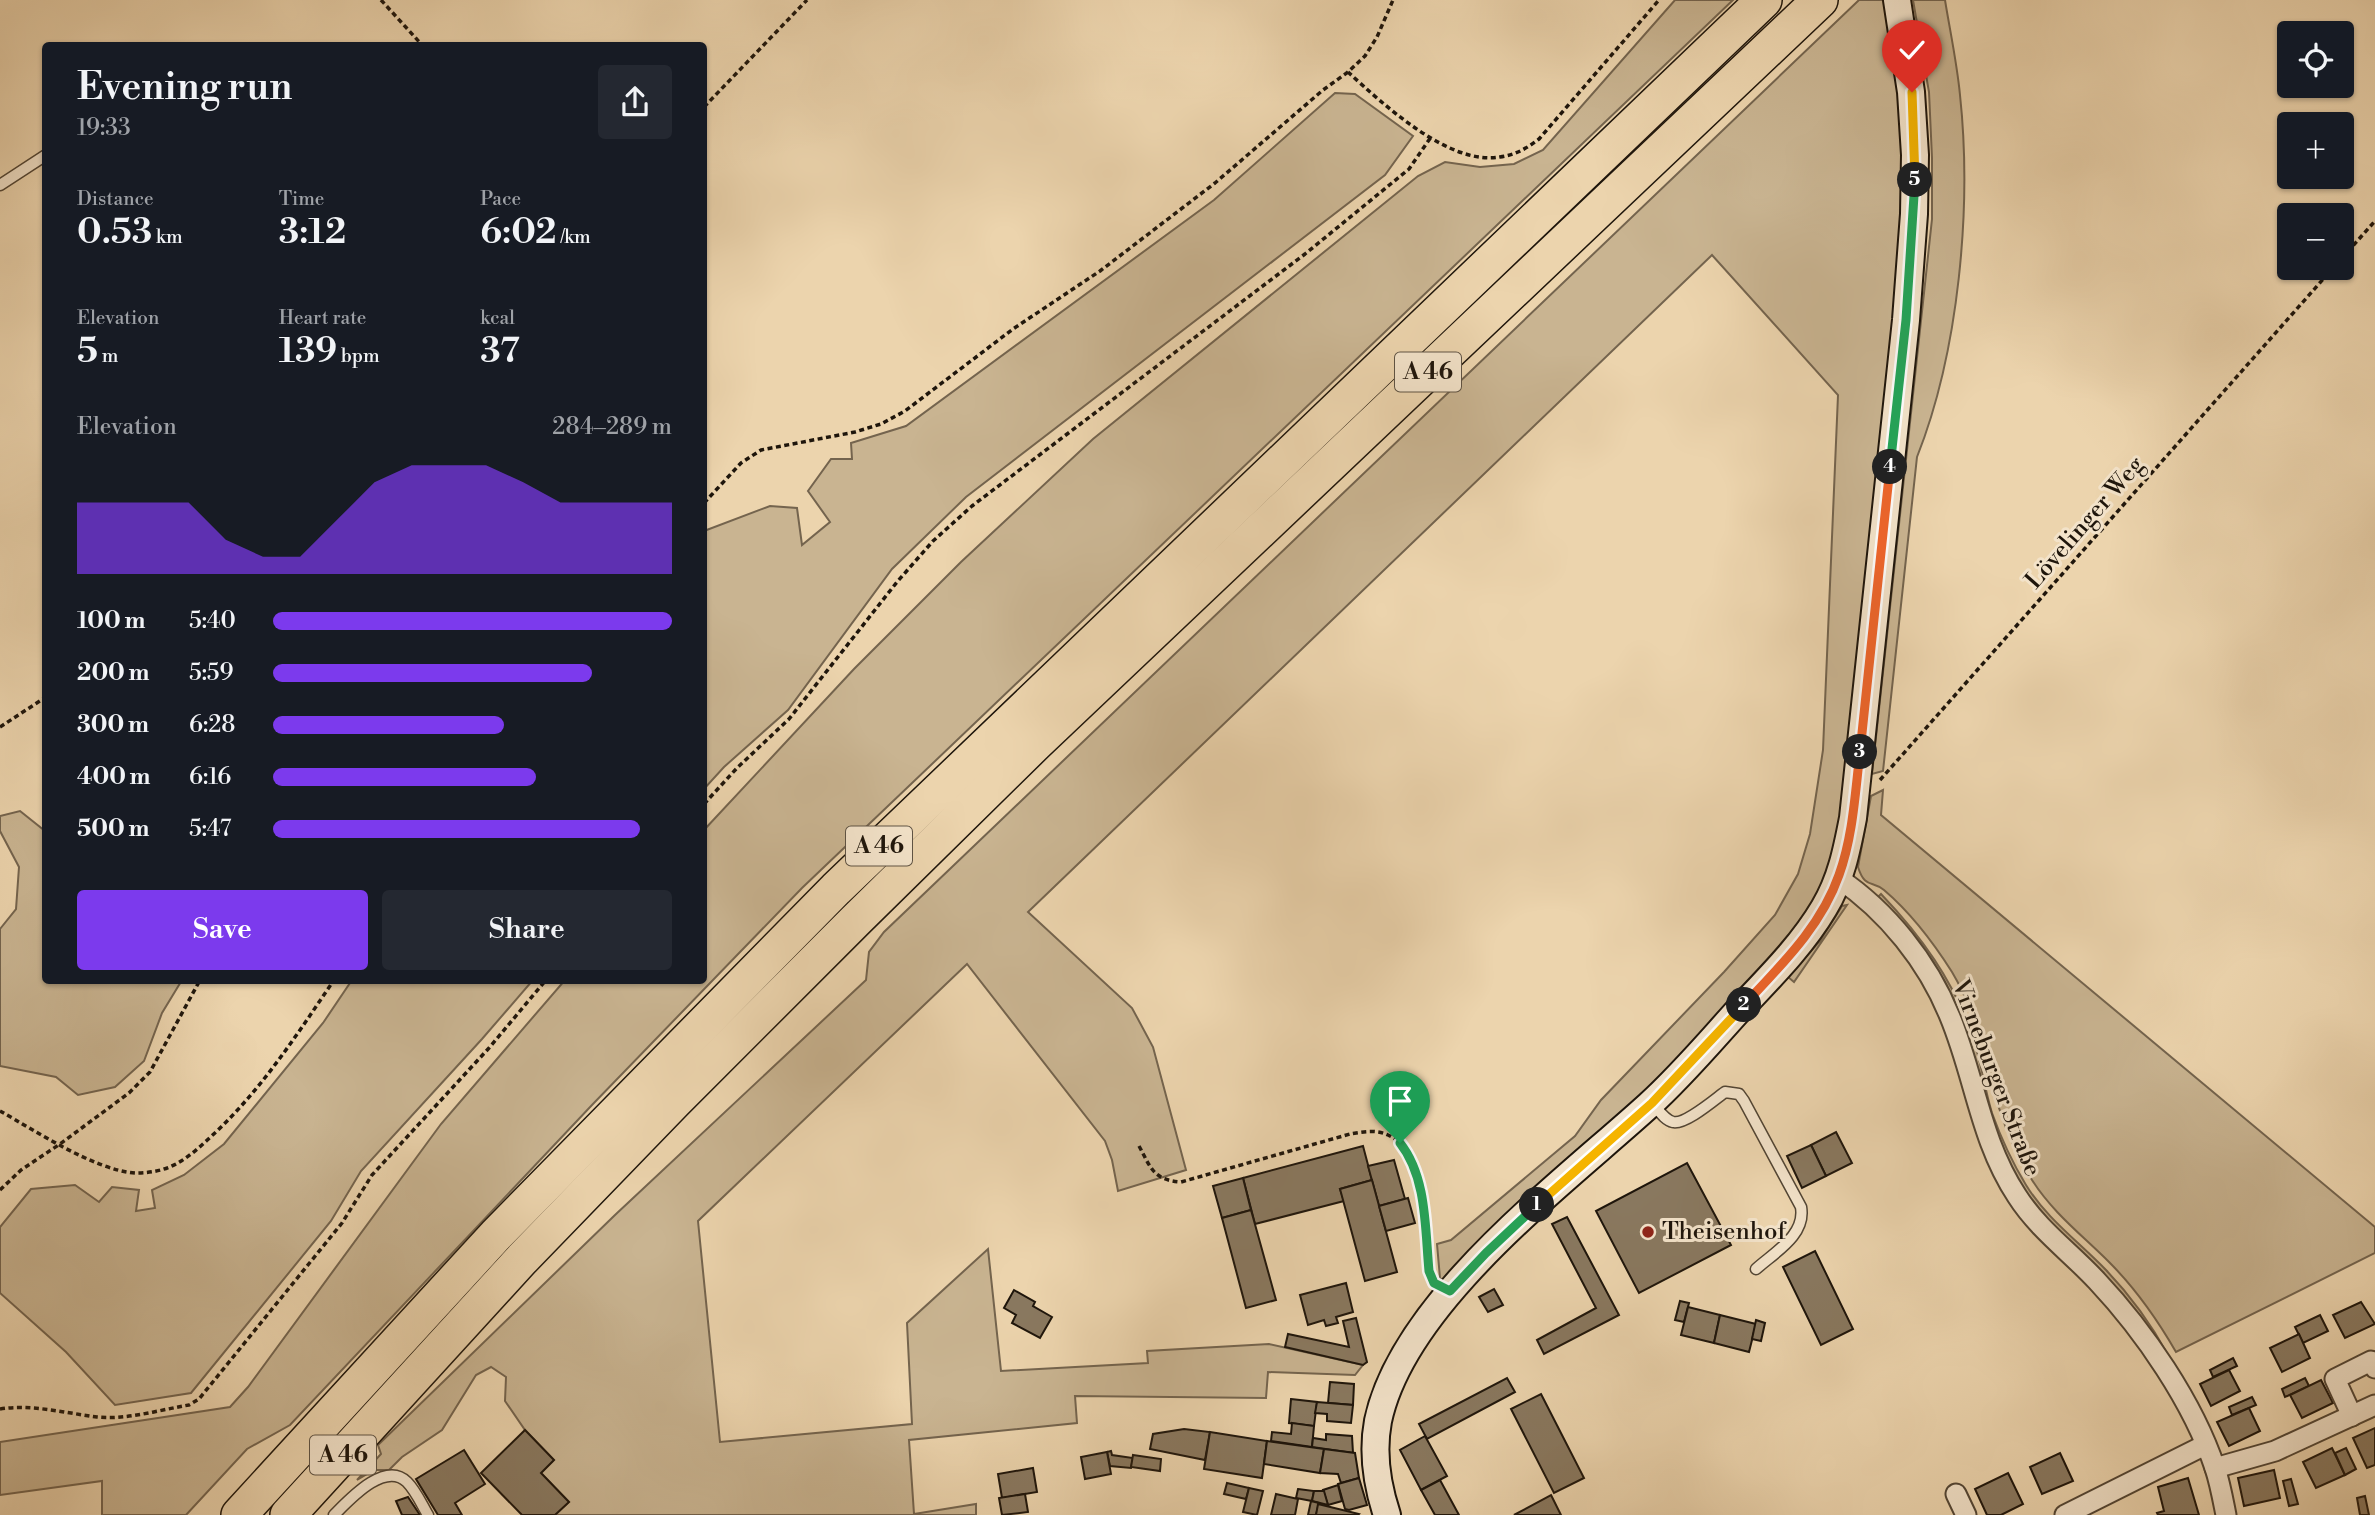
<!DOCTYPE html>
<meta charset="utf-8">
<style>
body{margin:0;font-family:"Libre Bodoni",serif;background:#242831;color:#f1f3f6;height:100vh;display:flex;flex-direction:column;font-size:26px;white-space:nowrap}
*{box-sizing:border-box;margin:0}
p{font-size:23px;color:#9ea1a6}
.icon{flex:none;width:38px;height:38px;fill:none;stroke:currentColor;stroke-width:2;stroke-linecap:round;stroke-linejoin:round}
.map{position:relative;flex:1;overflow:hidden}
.drawer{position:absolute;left:42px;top:42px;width:665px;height:942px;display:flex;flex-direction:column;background:#171b24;border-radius:7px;box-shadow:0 2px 5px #0004}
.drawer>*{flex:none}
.fabs{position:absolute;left:2277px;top:21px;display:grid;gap:14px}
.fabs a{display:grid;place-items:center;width:77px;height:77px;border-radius:7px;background:#171b24;box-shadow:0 2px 5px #0004;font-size:35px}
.pin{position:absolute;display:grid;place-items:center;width:60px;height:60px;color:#fff;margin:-72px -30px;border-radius:50% 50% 50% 0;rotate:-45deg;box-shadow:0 0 7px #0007}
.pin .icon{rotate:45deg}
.km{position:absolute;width:35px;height:35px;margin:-18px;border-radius:50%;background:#222;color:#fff;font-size:19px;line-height:35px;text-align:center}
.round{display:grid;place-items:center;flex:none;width:74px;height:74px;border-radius:7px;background:#242831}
.overview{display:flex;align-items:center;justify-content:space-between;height:119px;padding:0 35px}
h1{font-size:38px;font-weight:600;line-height:52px}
.metrics{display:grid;grid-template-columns:repeat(3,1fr);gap:10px;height:119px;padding:7px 35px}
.metrics div{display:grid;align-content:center}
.metrics b{font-size:35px;font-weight:600}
.metrics small{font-size:19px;font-weight:400}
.metrics p{font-size:19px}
.chart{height:196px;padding:14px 35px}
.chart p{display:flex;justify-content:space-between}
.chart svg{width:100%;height:126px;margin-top:7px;fill:#7c3aed;opacity:.7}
.button{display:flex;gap:14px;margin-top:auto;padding:14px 35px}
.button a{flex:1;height:80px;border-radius:7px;background:#7c3aed;color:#fff;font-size:28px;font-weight:600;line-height:80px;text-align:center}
.button a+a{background:#242831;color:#f1f3f6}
ul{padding:0 35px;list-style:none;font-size:23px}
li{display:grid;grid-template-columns:112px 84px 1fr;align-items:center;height:52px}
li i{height:18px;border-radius:9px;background:#7c3aed}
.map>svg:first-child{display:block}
</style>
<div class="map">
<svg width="2375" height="1515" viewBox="0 0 2375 1515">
<rect width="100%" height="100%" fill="#ecd4ad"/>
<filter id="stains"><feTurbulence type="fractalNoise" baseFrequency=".00286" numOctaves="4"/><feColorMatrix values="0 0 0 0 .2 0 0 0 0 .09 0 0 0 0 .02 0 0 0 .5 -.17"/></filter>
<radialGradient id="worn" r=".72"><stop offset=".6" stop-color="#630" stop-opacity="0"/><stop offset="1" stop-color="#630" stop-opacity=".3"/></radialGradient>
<g fill="#c9b491" stroke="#74644e" stroke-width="2">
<polygon points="1675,0 1733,0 802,888 592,1105 290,1425 247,1449 186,1515 102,1515 102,1481 0,1495 0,1442 230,1407 248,1387 441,1124 565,980 704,980 704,830 854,669 961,562 1093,439 1418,176 1445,162 1480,167 1514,164 1543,150"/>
<polygon points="1859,0 1888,0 1903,86 1906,218 1838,847 1810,913 1676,1065 1444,1282 1440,1278 1437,1244 1451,1240 1575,1136 1601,1100 1724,972 1775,915 1798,874 1810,834 1823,750 1838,395 1712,255 1028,912 1132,1008 1153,1047 1186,1170 1118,1191 1112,1160 1105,1141 967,964 698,1221 720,1442 912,1424 907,1323 988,1249 1001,1371 1148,1363 1147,1351 1269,1344 1363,1365 1355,1375 1268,1372 1266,1398 1075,1396 1077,1423 909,1440 914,1514 976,1504 976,1515 555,1515 569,1502 541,1473 554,1460 525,1430 505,1401 506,1377 491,1367 476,1375 442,1430 402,1457 389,1470 374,1470 357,1480 381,1454 378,1445 615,1215 866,980 869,952 884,932"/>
<path d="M1913,0H1945C1950,31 1957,63 1960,95C1972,207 1959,351 1917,457L1883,771L1872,774L1932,219V158L1929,92Z"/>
<polygon points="1335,93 1355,94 1413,136 1385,175 966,497 892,569 788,710 724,767 704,789 704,531 770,506 797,508 802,545 830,522 808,491 831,459 852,459 851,443 906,426 1214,200"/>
<path d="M1883,790L1881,815L2375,1227V1253L2176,1352C2157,1319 2135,1288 2109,1262C2082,1235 2053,1213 2032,1180C2018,1158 2007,1133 1999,1108C1983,1062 1978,1015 1952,972C1933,942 1911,913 1884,890C1872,880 1865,889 1858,867L1871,796Z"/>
<polygon points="20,811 45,831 46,980 182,980 162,1013 144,1061 115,1087 78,1095 56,1077 0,1066 0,929 16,909 19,867 0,831 0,816"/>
<path d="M1881,894C1921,936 1953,980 1972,1035C1981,1060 1984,1087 1992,1113C2001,1138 2012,1162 2026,1185C2046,1218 2079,1242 2106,1270C2130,1295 2151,1324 2168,1355L2165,1357L2047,1221L2024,1191L2004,1156L1988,1115L1968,1041L1876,899Z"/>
<polygon points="1847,905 1794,982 1788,977 1820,941 1842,906"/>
<polygon points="352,980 533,980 482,1039 361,1171 331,1221 191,1393 115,1405 66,1352 0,1293 0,1227 31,1189 75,1185 99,1202 112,1187 139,1190 136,1211 155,1208 152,1190 184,1175 224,1144 323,1023"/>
</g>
<g fill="#89785f" stroke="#1e150b" stroke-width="2">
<polygon points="1836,1132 1852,1163 1826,1176 1811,1145"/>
<polygon points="1811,1145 1826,1176 1802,1188 1787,1156"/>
<polygon points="1363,1146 1372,1180 1340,1189 1344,1201 1255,1224 1243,1178"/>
<polygon points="1394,1160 1405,1199 1379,1206 1368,1166"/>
<polygon points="1687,1163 1731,1245 1639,1293 1596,1211"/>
<polygon points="1243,1178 1251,1210 1222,1218 1213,1186"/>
<polygon points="1372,1180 1397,1272 1365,1281 1340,1189"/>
<polygon points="1408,1198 1415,1223 1386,1231 1379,1206"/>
<polygon points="1251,1210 1276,1300 1246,1308 1222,1218"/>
<polygon points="1567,1217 1619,1315 1544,1354 1537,1340 1596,1308 1552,1224"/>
<polygon points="1815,1251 1853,1329 1821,1345 1783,1267"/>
<polygon points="1346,1283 1353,1312 1336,1317 1338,1323 1326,1326 1324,1320 1308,1325 1300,1295"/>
<polygon points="1494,1289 1503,1305 1488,1312 1479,1297"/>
<polygon points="1014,1290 1035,1302 1033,1306 1052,1317 1040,1338 1012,1323 1016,1315 1004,1308"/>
<polygon points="1680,1301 1689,1303 1684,1322 1675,1320"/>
<polygon points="2361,1302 2375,1324 2345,1338 2333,1315"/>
<polygon points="1688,1307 1720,1315 1714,1343 1681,1335"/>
<polygon points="1720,1315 1756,1324 1749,1352 1714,1343"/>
<polygon points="2320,1315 2328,1331 2303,1343 2295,1327"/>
<polygon points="1356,1318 1367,1362 1363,1365 1285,1347 1288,1334 1349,1347 1343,1321"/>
<polygon points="1756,1320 1765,1323 1761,1341 1752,1339"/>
<polygon points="2299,1334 2310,1358 2282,1372 2270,1348"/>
<polygon points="2233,1358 2237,1366 2213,1377 2210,1370"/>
<polygon points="2229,1370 2240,1391 2211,1406 2200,1384"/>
<polygon points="1507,1378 1515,1392 1427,1439 1419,1424"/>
<polygon points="2305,1378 2309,1386 2285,1397 2282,1389"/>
<polygon points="2321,1380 2333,1403 2302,1418 2290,1395"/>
<polygon points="1330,1382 1354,1384 1353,1405 1328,1403"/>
<polygon points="1541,1394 1584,1478 1554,1493 1511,1409"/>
<polygon points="2252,1397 2256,1405 2232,1415 2229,1407"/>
<polygon points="1291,1399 1317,1402 1314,1426 1289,1423"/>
<polygon points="1317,1402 1353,1405 1351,1423 1327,1421 1327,1414 1315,1413"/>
<polygon points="2249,1408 2260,1431 2229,1446 2217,1422"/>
<polygon points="1292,1423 1314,1426 1312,1447 1271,1441 1272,1432 1291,1434"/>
<polygon points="2375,1428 2375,1465 2367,1468 2353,1438"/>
<polygon points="1184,1429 1210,1432 1205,1460 1150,1449 1153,1434"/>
<polygon points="525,1430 554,1460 541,1473 569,1502 555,1515 522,1515 481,1473"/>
<polygon points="1210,1432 1267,1441 1262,1478 1204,1469"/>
<polygon points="1326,1434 1352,1436 1353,1453 1312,1447 1313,1438 1326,1440"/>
<polygon points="1425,1436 1447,1476 1421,1490 1400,1450"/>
<polygon points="1267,1441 1324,1449 1320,1473 1264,1464"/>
<polygon points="2332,1448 2345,1475 2316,1488 2303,1462"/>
<polygon points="2346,1448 2356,1469 2345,1475 2335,1453"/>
<polygon points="1324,1449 1355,1453 1359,1478 1341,1483 1338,1474 1320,1473"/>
<polygon points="464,1450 485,1484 455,1503 462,1515 438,1515 416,1479"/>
<polygon points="1111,1451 1112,1455 1133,1458 1131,1468 1110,1466 1107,1452"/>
<polygon points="1107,1452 1111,1474 1085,1479 1081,1457"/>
<polygon points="2060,1453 2073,1481 2042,1494 2030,1467"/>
<polygon points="1133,1455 1161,1459 1160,1471 1131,1467"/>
<polygon points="1033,1468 1037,1492 1002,1498 998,1474"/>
<polygon points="2274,1470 2280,1498 2244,1506 2238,1478"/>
<polygon points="2008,1473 2023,1504 2001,1515 1987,1515 1975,1489"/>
<polygon points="1359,1478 1367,1505 1349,1510 1345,1509 1338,1484"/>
<polygon points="2188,1478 2199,1515 2158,1515 2157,1513 2164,1511 2158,1487"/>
<polygon points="2291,1479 2298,1504 2289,1506 2283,1481"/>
<polygon points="1440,1480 1459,1515 1435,1515 1421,1490"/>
<polygon points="1227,1483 1249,1488 1246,1499 1224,1494"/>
<polygon points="1338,1485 1342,1501 1328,1505 1323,1490"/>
<polygon points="1249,1488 1263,1491 1257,1515 1243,1512"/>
<polygon points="1298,1489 1314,1491 1312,1501 1296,1498"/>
<polygon points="1314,1491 1324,1491 1328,1505 1312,1501"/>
<polygon points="1025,1494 1028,1512 1002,1515 999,1498"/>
<polygon points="1276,1494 1298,1499 1295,1515 1271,1515"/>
<polygon points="1551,1495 1561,1515 1514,1515"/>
<polygon points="2365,1496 2369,1515 2360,1515 2357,1498"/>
<polygon points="408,1497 420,1515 402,1515 396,1501"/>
<polygon points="1311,1501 1319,1503 1316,1515 1308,1515"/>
<polygon points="1318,1504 1359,1514 1358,1515 1316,1515"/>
</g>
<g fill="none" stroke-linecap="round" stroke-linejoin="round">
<defs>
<g id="lane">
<polyline points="0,185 46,155"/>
<path d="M1652,1103C1658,1109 1664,1120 1673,1122C1685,1125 1714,1100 1725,1092L1739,1094L1744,1101L1801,1207C1806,1235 1775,1252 1756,1269"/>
<path d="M334,1515C349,1500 385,1460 407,1482C416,1491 422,1505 428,1515"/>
</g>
<g id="street">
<path d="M1838,878C1887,911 1928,962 1950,1017C1975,1077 1980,1140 2017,1196C2038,1229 2070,1252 2097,1281C2144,1331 2193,1402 2215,1468C2220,1483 2223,1500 2226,1515"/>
<polyline points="2352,1416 2335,1379 2371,1361 2375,1368"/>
<polyline points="2215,1468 2275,1451 2375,1405"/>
<polyline points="1956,1494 1966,1515"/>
<polyline points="2065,1515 2205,1445"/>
</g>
<path id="secondary" d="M1387,1515C1377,1485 1372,1453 1378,1421C1403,1302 1561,1185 1649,1105C1680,1077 1708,1044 1736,1013C1767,980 1801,947 1824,908C1841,880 1847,849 1853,818L1906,320L1914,214L1915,155L1911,92L1897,0"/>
<g id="highway">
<polyline points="239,1515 496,1235 836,889 1764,0"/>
<polyline points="288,1515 522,1259 674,1102 856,920 1035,744 1820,0"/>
</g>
</defs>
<use href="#lane" stroke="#524534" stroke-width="13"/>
<use href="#street" stroke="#524534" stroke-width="23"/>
<use href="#secondary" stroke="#1e150b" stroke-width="30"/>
<use href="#highway" stroke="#1e150b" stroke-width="38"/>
<g stroke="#1e150b" stroke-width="3.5" stroke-dasharray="5 3.5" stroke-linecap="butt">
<polyline points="381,0 423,46"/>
<path d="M1348,72C1383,104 1449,166 1500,157C1516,155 1527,148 1539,139L1659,0"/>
<polyline points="704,107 807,0"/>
<polyline points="2342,258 2375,221"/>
<polyline points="704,503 741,463 761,450 855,432 881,424 905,411 1013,329 1100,271 1215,183 1323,90 1348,72 1365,56 1377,37 1393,0"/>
<polyline points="0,727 46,697"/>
<polyline points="1880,780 2333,268"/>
<polyline points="704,804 737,768 789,719 897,582 933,541 972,506 1305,254 1409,169 1431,137"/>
<path d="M0,1111C36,1131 94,1170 135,1173C149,1173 163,1171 176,1164C191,1156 204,1143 217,1131C264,1086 298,1033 334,980"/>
<path d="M1139,1146C1151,1168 1153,1180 1181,1182L1350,1134C1362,1132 1376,1129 1388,1135C1426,1151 1426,1235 1429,1271L1432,1279"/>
<polyline points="0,1190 21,1170 60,1144 129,1093 150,1072 200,980"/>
<path d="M0,1409C32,1404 65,1413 97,1417C127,1420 159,1410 189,1405L199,1399L342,1223L372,1175L489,1048L546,980"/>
</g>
<use href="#lane" stroke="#f3e3ca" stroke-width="10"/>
<use href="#street" stroke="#f3e3ca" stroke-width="19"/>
<use href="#secondary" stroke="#f3e3ca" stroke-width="26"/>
<use href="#highway" stroke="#ecd4ad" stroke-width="35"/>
</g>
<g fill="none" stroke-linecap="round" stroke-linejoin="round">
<defs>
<path id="split-1" d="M1400,1143C1427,1177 1425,1229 1429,1271L1434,1283L1450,1291L1486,1253L1537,1205"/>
<polyline id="split-2" points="1537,1205 1652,1103 1744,1005"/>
<path id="split-3" d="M1744,1005C1780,966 1821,927 1839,875C1853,836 1855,794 1860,752"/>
<polyline id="split-4" points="1860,752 1890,467"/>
<polyline id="split-5" points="1890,467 1906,320 1915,180"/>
<polyline id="split-6" points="1912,92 1915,180"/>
</defs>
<use href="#split-1" stroke="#fff" stroke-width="14"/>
<use href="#split-2" stroke="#fff" stroke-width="14"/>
<use href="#split-3" stroke="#fff" stroke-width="14"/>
<use href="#split-4" stroke="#fff" stroke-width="14"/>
<use href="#split-5" stroke="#fff" stroke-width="14"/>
<use href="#split-6" stroke="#fff" stroke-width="14"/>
<use href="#split-1" stroke="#22a559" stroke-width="9"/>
<use href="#split-2" stroke="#f5b400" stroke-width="9"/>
<use href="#split-3" stroke="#f0652b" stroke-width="9"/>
<use href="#split-4" stroke="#f0652b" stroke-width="9"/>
<use href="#split-5" stroke="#22a559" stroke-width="9"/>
<use href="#split-6" stroke="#f5b400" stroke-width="9"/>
</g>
<circle fill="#8f2418" stroke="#f3e3ca" stroke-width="2.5" cx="1648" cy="1232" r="7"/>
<g text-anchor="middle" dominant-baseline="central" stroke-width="6" stroke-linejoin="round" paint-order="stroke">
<g fill="#f3e3ca" stroke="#5e5344" stroke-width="2">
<rect x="1395" y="352.5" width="66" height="39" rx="5"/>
<rect x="846" y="826.5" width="66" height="39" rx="5"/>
<rect x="310" y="1435.5" width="66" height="39" rx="5"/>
</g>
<g font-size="23" font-weight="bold" fill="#1e150b">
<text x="1428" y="372">A 46</text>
<text x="879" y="846">A 46</text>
<text x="343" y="1455">A 46</text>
</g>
<g font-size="24" fill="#1e150b" stroke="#f3e3ca">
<text transform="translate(2085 523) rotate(-49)">Lövelinger Weg</text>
<text transform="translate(1996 1078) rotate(69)">Virneburger Straße</text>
</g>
<g font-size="24" fill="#1e150b" stroke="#f3e3ca" text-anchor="start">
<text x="1662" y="1232">Theisenhof</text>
</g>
</g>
<rect width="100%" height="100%" filter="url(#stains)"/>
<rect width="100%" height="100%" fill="url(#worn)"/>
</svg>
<div class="fabs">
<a><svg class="icon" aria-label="locate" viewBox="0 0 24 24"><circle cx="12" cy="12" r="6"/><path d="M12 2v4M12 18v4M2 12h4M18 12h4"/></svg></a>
<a>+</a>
<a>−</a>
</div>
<div class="pin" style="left:1400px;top:1143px;background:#1e9e55"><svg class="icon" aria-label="arrive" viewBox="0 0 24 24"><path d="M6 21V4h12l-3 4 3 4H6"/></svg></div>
<div class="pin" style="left:1912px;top:92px;background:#d93025"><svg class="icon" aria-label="check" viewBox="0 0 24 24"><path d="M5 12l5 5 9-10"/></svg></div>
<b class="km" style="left:1537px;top:1205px">1</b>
<b class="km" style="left:1744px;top:1005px">2</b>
<b class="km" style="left:1860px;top:752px">3</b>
<b class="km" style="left:1890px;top:467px">4</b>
<b class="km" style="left:1915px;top:180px">5</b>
<section class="drawer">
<div class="overview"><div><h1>Evening run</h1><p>19:33</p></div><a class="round"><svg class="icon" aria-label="share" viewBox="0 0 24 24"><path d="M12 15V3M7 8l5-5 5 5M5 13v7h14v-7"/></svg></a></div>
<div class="metrics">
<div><p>Distance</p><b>0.53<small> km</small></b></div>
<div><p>Time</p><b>3:12</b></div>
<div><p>Pace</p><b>6:02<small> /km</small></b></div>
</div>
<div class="metrics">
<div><p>Elevation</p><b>5<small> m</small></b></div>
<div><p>Heart rate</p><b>139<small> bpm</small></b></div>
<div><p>kcal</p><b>37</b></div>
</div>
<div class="chart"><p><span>Elevation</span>284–289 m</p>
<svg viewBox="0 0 160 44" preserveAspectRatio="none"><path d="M0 44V19L10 19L20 19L30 19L40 32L50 38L60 38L70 25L80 12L90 6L100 6L110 6L120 12L130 19L140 19L150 19L160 19V44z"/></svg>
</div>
<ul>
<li><b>100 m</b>5:40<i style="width:100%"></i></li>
<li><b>200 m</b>5:59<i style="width:80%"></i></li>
<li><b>300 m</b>6:28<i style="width:58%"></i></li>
<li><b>400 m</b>6:16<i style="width:66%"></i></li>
<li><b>500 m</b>5:47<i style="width:92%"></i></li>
</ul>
<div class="button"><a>Save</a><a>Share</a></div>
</section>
</div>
